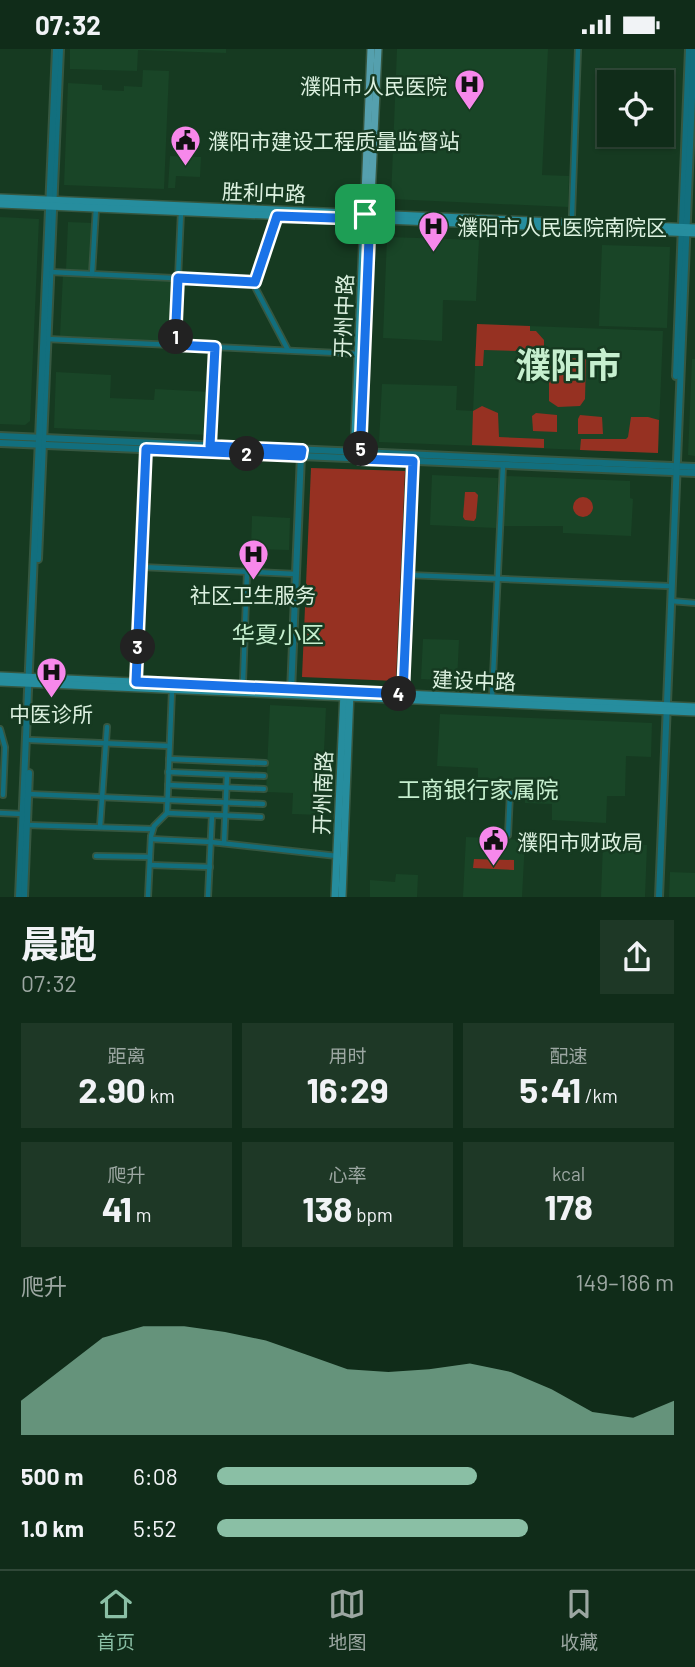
<!DOCTYPE html>
<html lang="zh">
<meta charset="utf-8">
<style>
body{margin:0;font-family:Barlow,"Noto Sans SC",sans-serif;background:#1e3826;color:#f1f3f6;height:100vh;display:flex;flex-direction:column;font-size:26px;white-space:nowrap}
*{box-sizing:border-box;margin:0}
p{font-size:23px;color:#9ca7a2}
.icon{flex:none;width:38px;height:38px;fill:none;stroke:currentColor;stroke-width:2;stroke-linecap:round;stroke-linejoin:round}
.map{position:relative;height:848px;overflow:hidden}
.sheet{display:flex;flex-direction:column;background:#102c19;flex:1}
.sheet>*{flex:none}
.buttons{position:absolute;left:597px;top:21px;display:grid;gap:14px}
.buttons a{display:grid;place-items:center;width:77px;height:77px;border-radius:0px;background:#102c19;box-shadow:0 2px 5px #0004,0 0 0 2px #304838;font-size:35px}
.pin{position:absolute;display:grid;place-items:center;width:60px;height:60px;color:#fff;margin:-30px;border-radius:14px;box-shadow:0 4px 10px #0006}
.km{position:absolute;width:35px;height:35px;margin:-18px;border-radius:50%;background:#222;color:#fff;font-size:19px;line-height:35px;text-align:center}
.round{display:grid;place-items:center;flex:none;width:74px;height:74px;border-radius:0px;background:#1e3826}
.overview{display:flex;align-items:center;justify-content:space-between;height:119px;padding:0 21px}
h1{font-size:38px;font-weight:700;line-height:52px}
.metrics{display:grid;grid-template-columns:repeat(3,1fr);gap:10px;height:119px;padding:7px 21px}
.metrics div{display:grid;align-content:center;border-radius:0px;background:#1e3826;text-align:center}
.metrics b{font-size:35px;font-weight:700}
.metrics small{font-size:19px;font-weight:400}
.metrics p{font-size:19px}
.chart{height:196px;padding:14px 21px}
.chart p{display:flex;justify-content:space-between}
.chart svg{width:100%;height:126px;margin-top:7px;fill:#8abfa5;opacity:.7}
ul{padding:0 21px;list-style:none;font-size:23px}
li{display:grid;grid-template-columns:112px 84px 1fr;align-items:center;height:52px}
li i{height:18px;border-radius:9px;background:#8abfa5}
.status{display:flex;justify-content:space-between;align-items:center;height:49px;padding:0 35px;background:#102c19;direction:ltr}
.status svg{height:19px;fill:currentColor}
.dock{display:flex;justify-content:space-around;align-items:center;height:98px;border-top:2px solid #304838;background:#102c19;font-size:19px;color:#9ca7a2}
.dock a{display:grid;justify-items:center;gap:4px}
.dock .current{color:#8abfa5}
.map>svg:first-child{display:block}
</style>
<div class="status"><b>07:32</b><svg viewBox="0 0 49 12"><path d="M0 12V9h3v3zM5 12V6h3v6zM10 12V3h3v9zM15 12V0h3v12zM26 1h20v11H26zM47 4h2v5h-2z"/></svg></div>
<div class="map">
<svg width="695" height="848" viewBox="0 0 695 848">
<rect width="100%" height="100%" fill="#163a21"/>
<g fill="#194527">
<polygon points="70,0 226,0 226,4 138,1 137,22 70,20"/>
<polygon points="397,0 548,0 542,126 569,127 568,158 391,150"/>
<polygon points="143,21 169,22 164,140 64,136 68,34 102,36 102,41 124,42 124,37 142,38"/>
<polygon points="170,107 201,108 200,128 176,127 175,139 168,139"/>
<polygon points="0,168 39,170 30,372 25,376 0,375"/>
<polygon points="68,173 93,174 91,223 66,221"/>
<polygon points="387,188 479,191 476,252 443,251 442,292 383,289"/>
<polygon points="602,196 670,198 667,279 599,277"/>
<polygon points="63,225 175,230 172,293 60,287"/>
<polygon points="477,275 663,282 658,404 379,393 382,335 457,337 456,361 473,362"/>
<polygon points="692,310 695,310 695,407 688,406"/>
<polygon points="56,323 111,326 110,349 154,351 155,340 211,343 209,386 54,379"/>
<polygon points="432,426 498,429 496,479 430,476"/>
<polygon points="505,427 630,432 630,449 633,450 631,487 563,484 563,477 503,477"/>
<polygon points="252,467 290,469 289,501 251,500"/>
<polygon points="423,590 459,591 457,632 421,630"/>
<polygon points="270,656 326,659 321,766 292,765 293,744 266,743"/>
<polygon points="440,665 652,674 651,708 626,707 625,747 607,747 606,774 552,771 552,755 525,754 525,735 478,733 478,719 437,717"/>
<polygon points="466,788 525,791 522,848 463,848"/>
<polygon points="603,794 647,796 645,848 601,848"/>
<polygon points="670,823 695,824 695,848 669,848"/>
<polygon points="396,825 418,826 417,848 370,848 370,831 395,833"/>
</g>
<g fill="#963122">
<polygon points="477,275 530,277 530,282 536,282 544,291 544,306 519,306 518,302 484,301 483,317 475,317"/>
<polygon points="553,308 586,310 585,350 580,357 558,358 549,352 549,312"/>
<polygon points="482,357 498,364 499,388 544,390 544,399 472,396 473,362"/>
<polygon points="536,364 557,366 557,383 533,382 532,367"/>
<polygon points="580,366 602,368 603,385 578,385 578,370"/>
<polygon points="631,368 648,368 659,371 658,404 580,401 581,390 626,390 628,388"/>
<polygon points="311,419 405,422 396,632 302,628"/>
<polygon points="465,443 475,443 478,446 476,469 474,472 465,471 463,468"/>
<circle cx="583" cy="458" r="10"/>
<polygon points="474,810 514,811 514,821 473,819"/>
</g>
<g fill="none" stroke-linecap="round" stroke-linejoin="round">
<defs>
<g id="minor">
<polyline points="572,166 578,0"/>
<polyline points="276,167 255,233 255,238 288,301"/>
<polyline points="50,223 255,233"/>
<polyline points="92,225 96,159"/>
<polyline points="47,290 358,305"/>
<polyline points="175,296 181,163"/>
<polyline points="210,397 215,298"/>
<polyline points="141,518 296,525"/>
<polyline points="408,526 668,537"/>
<polyline points="671,552 695,554"/>
<polyline points="243,632 247,523"/>
<polyline points="136,633 146,400"/>
<polyline points="492,649 503,416"/>
<polyline points="0,680 5,698 3,746"/>
<polyline points="30,691 169,697"/>
<polyline points="169,710 265,714"/>
<polyline points="168,723 264,727"/>
<polyline points="168,736 264,740"/>
<polyline points="28,745 263,755"/>
<polyline points="0,764 23,765"/>
<polyline points="167,764 261,768"/>
<polyline points="27,776 152,780"/>
<polyline points="100,778 107,678"/>
<polyline points="508,786 510,744"/>
<polyline points="151,790 211,793 337,807"/>
<polyline points="224,794 227,726"/>
<polyline points="96,807 150,808"/>
<polyline points="150,816 210,818"/>
<polyline points="148,848 151,787 154,777 167,764 172,641"/>
<polyline points="208,848 212,766"/>
</g>
<g id="tertiary">
<polyline points="676,327 689,0"/>
<polyline points="0,387 695,418"/>
<polyline points="0,394 695,424"/>
<polyline points="38,510 60,0"/>
<polyline points="291,643 301,406"/>
<polyline points="403,648 413,411"/>
<polyline points="19,848 56,0"/>
<polyline points="24,848 29,724"/>
<polyline points="659,848 694,0"/>
</g>
<g id="secondary">
<polyline points="0,149 695,179"/>
<polyline points="0,155 695,184"/>
<polyline points="354,409 364,170"/>
<polyline points="360,410 370,170"/>
<polyline points="0,627 695,658"/>
<polyline points="0,633 695,663"/>
<polyline points="335,848 344,643"/>
<polyline points="342,848 350,643"/>
</g>
<g id="primary">
<polyline points="364,170 371,0"/>
<polyline points="370,170 378,0"/>
</g>
</defs>
<use href="#minor" stroke="#365740" stroke-width="8"/>
<use href="#tertiary" stroke="#365740" stroke-width="10"/>
<use href="#secondary" stroke="#365740" stroke-width="10"/>
<use href="#primary" stroke="#365740" stroke-width="10"/>
<use href="#minor" stroke="#126f7e" stroke-width="4.5"/>
<use href="#tertiary" stroke="#126f7e" stroke-width="6"/>
<use href="#secondary" stroke="#268d9e" stroke-width="7"/>
<use href="#primary" stroke="#55a0ae" stroke-width="7"/>
</g>
<g fill="none" stroke-linecap="round" stroke-linejoin="round">
<defs>
<polygon id="route" points="365,165 370,165 360,410 413,412 403,645 136,633 146,400 301,407 302,401 210,397 215,298 175,296 178,229 255,233 277,167 364,170"/>
</defs>
<use href="#route" stroke="#fff" stroke-width="14"/>
<use href="#route" stroke="#1a73e8" stroke-width="9"/>
</g>
<defs>
<symbol id="hospital-pin" viewBox="-11 -11 22 30"><path d="M0 17L-7.5 6A9.5 9.5 0 1 1 7.5 6Z" fill="#f788eb" stroke="#163a21"/><path d="M-5-5h3v3.5h4V-5h3V5h-3V1.5h-4V5h-3Z" fill="#111"/></symbol>
<symbol id="civic-pin" viewBox="-11 -11 22 30"><path d="M0 17L-7.5 6A9.5 9.5 0 1 1 7.5 6Z" fill="#f788eb" stroke="#163a21"/><path d="M-.6-6.5H3V-4.5H.6V-3L4-1V1h2V6H-6V1h2V-1L-.6-3ZM-1.2 2.5V6h2.4V2.5Z" fill="#111"/></symbol>
</defs>
<g fill-rule="evenodd">
<use href="#hospital-pin" x="452" y="18" width="35" height="47"/>
<use href="#civic-pin" x="168" y="74" width="35" height="47"/>
<use href="#hospital-pin" x="416" y="160" width="35" height="47"/>
<use href="#hospital-pin" x="236" y="488" width="35" height="47"/>
<use href="#hospital-pin" x="34" y="606" width="35" height="47"/>
<use href="#civic-pin" x="476" y="774" width="35" height="47"/>
</g>
<g text-anchor="middle" dominant-baseline="central" stroke-width="5" stroke-linejoin="round" paint-order="stroke">
<g font-size="21" fill="#dcf1e0" stroke="#163a21" text-anchor="start">
<text x="447" y="36" text-anchor="end">濮阳市人民医院</text>
<text x="208" y="91">濮阳市建设工程质量监督站</text>
<text x="457" y="177">濮阳市人民医院南院区</text>
<text x="253" y="545" text-anchor="middle">社区卫生服务</text>
<text x="51" y="664" text-anchor="middle">中医诊所</text>
<text x="517" y="792">濮阳市财政局</text>
</g>
<g font-size="21" fill="#dcf1e0" stroke="#163a21">
<text transform="translate(264 143) rotate(2)">胜利中路</text>
<text transform="translate(343 267) rotate(-88)">开州中路</text>
<text transform="translate(474 631) rotate(2)">建设中路</text>
<text transform="translate(322 744) rotate(-88)">开州南路</text>
</g>
<g font-size="23" fill="#c6efcf" stroke="#163a21">
<text x="278" y="585">华夏小区</text>
<text x="478" y="740">工商银行家属院</text>
</g>
<g font-size="35" font-weight="bold" fill="#c6efcf" stroke="#163a21">
<text x="568" y="315">濮阳市</text>
</g>
</g>
</svg>
<div class="buttons">
<a><svg class="icon" aria-label="locate" viewBox="0 0 24 24"><circle cx="12" cy="12" r="6"/><path d="M12 2v4M12 18v4M2 12h4M18 12h4"/></svg></a>
</div>
<div class="pin" style="left:365px;top:165px;background:#1e9e55"><svg class="icon" aria-label="arrive" viewBox="0 0 24 24"><path d="M6 21V4h12l-3 4 3 4H6"/></svg></div>
<b class="km" style="left:176px;top:288px">1</b>
<b class="km" style="left:247px;top:405px">2</b>
<b class="km" style="left:138px;top:598px">3</b>
<b class="km" style="left:399px;top:645px">4</b>
<b class="km" style="left:361px;top:400px">5</b>
</div>
<section class="sheet">
<div class="overview"><div><h1>晨跑</h1><p>07:32</p></div><a class="round"><svg class="icon" aria-label="share" viewBox="0 0 24 24"><path d="M12 15V3M7 8l5-5 5 5M5 13v7h14v-7"/></svg></a></div>
<div class="metrics">
<div><p>距离</p><b>2.90<small> km</small></b></div>
<div><p>用时</p><b>16:29</b></div>
<div><p>配速</p><b>5:41<small> /km</small></b></div>
</div>
<div class="metrics">
<div><p>爬升</p><b>41<small> m</small></b></div>
<div><p>心率</p><b>138<small> bpm</small></b></div>
<div><p>kcal</p><b>178</b></div>
</div>
<div class="chart"><p><span>爬升</span>149–186 m</p>
<svg viewBox="0 0 160 44" preserveAspectRatio="none"><path d="M0 44V32L10 21L20 10L30 6L40 6L50 8L60 11L70 16L80 21L90 22L100 21L110 19L120 22L130 28L140 36L150 38L160 32V44z"/></svg>
</div>
<ul>
<li><b>500 m</b>6:08<i style="width:57%"></i></li>
<li><b>1.0 km</b>5:52<i style="width:68%"></i></li>
</ul>
</section>
<nav class="dock">
<a class="current"><svg class="icon" aria-label="home" viewBox="0 0 24 24"><path d="M3 11l9-7 9 7M6 9v11h12V9"/></svg>首页</a>
<a><svg class="icon" aria-label="map" viewBox="0 0 24 24"><path d="M3 6l6-2 6 2 6-2v14l-6 2-6-2-6 2zM9 4v14M15 6v14"/></svg>地图</a>
<a><svg class="icon" aria-label="saved" viewBox="0 0 24 24"><path d="M7 4h10v16l-5-4-5 4z"/></svg>收藏</a>
</nav>
